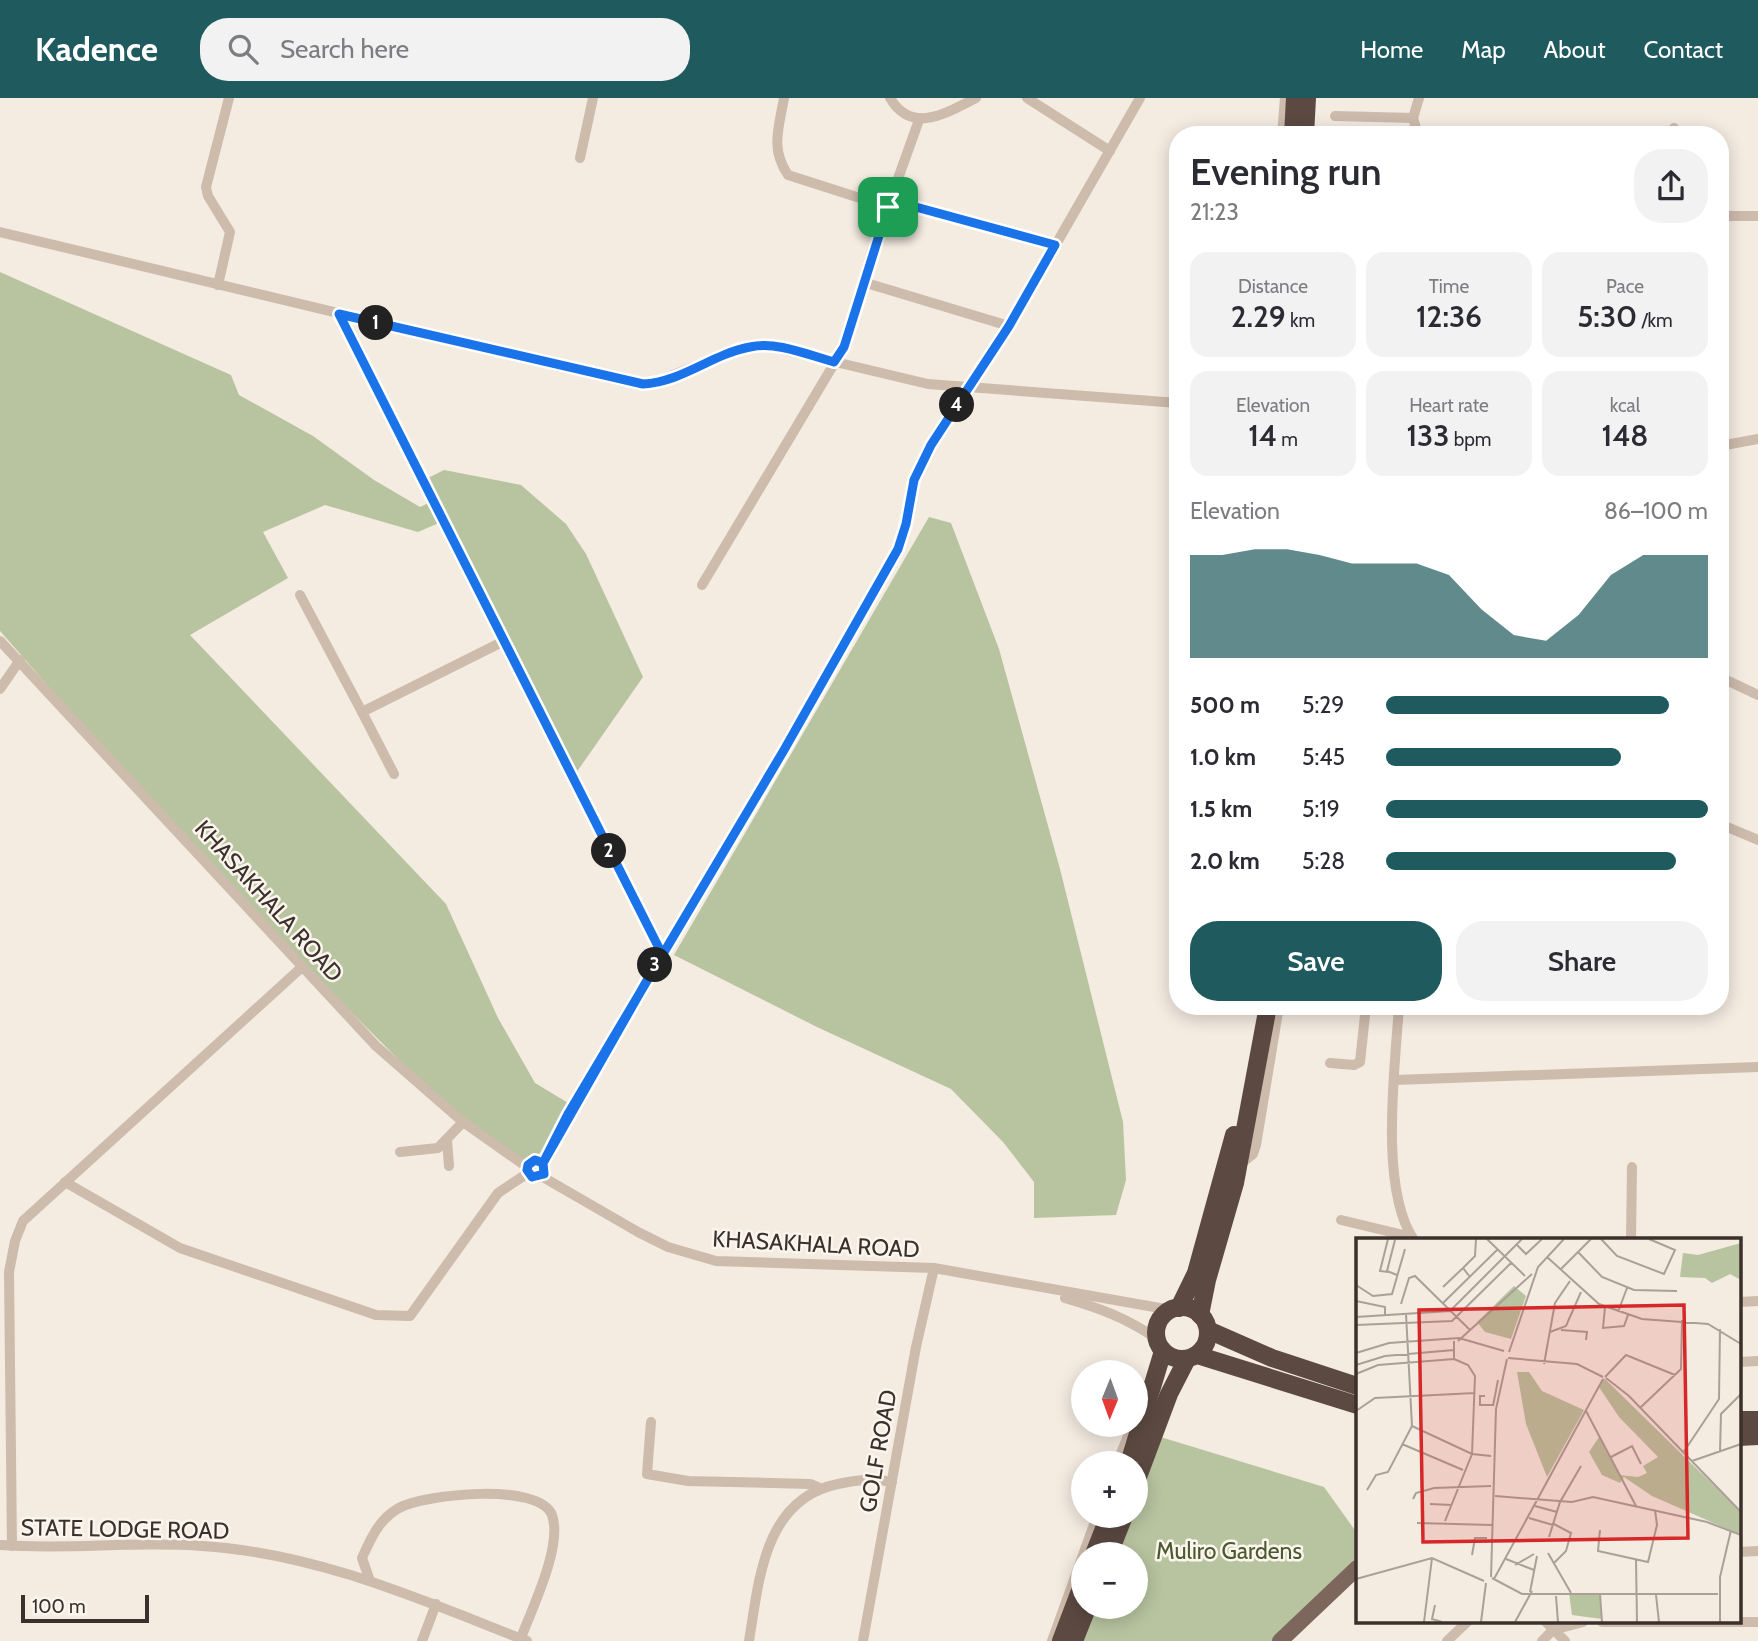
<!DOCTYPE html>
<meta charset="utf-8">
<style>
body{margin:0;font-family:Cabin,sans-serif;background:#f2f2f3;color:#2b2b33;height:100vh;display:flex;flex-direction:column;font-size:26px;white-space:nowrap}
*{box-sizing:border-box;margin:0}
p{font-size:23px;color:#7c7c81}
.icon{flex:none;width:38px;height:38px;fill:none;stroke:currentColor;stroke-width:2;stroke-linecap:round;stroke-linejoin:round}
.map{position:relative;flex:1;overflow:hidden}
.details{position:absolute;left:1169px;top:28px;width:560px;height:889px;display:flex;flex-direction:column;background:#fff;border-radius:28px;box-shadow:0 4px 18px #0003}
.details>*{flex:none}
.needle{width:46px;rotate:181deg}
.controls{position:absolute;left:1071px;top:1262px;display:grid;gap:14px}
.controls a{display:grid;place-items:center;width:77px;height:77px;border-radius:50%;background:#fff;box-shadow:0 4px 18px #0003;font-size:35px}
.scale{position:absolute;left:21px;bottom:18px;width:128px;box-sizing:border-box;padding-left:7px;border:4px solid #3b302b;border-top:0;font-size:19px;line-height:24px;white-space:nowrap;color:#3b302b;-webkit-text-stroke:5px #fbf5ee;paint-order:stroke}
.pin{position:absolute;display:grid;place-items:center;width:60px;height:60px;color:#fff;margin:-30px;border-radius:14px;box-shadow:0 4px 10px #0006}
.km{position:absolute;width:35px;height:35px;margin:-18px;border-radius:50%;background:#222;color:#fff;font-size:19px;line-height:35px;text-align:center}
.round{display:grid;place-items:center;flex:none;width:74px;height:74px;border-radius:28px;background:#f2f2f3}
.summary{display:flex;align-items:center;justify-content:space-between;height:119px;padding:0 21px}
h1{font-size:38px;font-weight:600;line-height:52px}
.metrics{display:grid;grid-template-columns:repeat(3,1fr);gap:10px;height:119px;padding:7px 21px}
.metrics div{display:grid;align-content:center;border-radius:18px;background:#f2f2f3;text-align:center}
.metrics b{font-size:30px;font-weight:600}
.metrics small{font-size:19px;font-weight:400}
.metrics p{font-size:19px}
.chart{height:196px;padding:14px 21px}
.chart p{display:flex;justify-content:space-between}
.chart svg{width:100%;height:126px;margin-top:7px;fill:#1f5a5e;opacity:.7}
.button{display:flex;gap:14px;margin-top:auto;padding:14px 21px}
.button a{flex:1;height:80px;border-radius:28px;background:#1f5a5e;color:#fff;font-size:28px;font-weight:600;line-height:80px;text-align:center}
.button a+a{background:#f2f2f3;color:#2b2b33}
ul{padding:0 21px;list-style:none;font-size:23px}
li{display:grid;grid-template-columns:112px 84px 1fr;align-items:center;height:52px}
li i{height:18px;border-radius:9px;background:#1f5a5e}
header{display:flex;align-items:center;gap:42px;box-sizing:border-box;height:98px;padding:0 35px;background:#1f5a5e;color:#fff}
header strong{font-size:33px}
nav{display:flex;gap:38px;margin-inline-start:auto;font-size:24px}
.search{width:490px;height:63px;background:#f2f2f3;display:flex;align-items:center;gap:18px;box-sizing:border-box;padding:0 24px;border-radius:28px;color:#7c7c81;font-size:26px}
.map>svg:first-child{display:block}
</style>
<header>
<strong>Kadence</strong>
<div class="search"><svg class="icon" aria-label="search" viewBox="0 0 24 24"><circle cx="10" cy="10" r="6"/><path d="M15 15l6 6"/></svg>Search here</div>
<nav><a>Home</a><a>Map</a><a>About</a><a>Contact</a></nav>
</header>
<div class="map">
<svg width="1758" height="1543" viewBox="0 0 1758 1543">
<rect width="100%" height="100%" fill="#f4ebe1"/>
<g fill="#b8c4a0">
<polygon points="0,174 231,277 239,297 313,338 374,382 420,409 433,403 422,383 444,372 521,387 566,426 586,456 643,579 576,675 448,421 418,434 325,407 263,434 288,480 190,537 446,806 498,920 535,985 575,1009 536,1071 458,1016 418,981 303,866 142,695 0,533"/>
<polygon points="929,419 951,425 999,551 1060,771 1123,1024 1126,1082 1116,1117 1034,1120 1034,1084 1003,1044 951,991 817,929 674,857"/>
<polygon points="1154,1337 1324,1389 1357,1435 1357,1471 1281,1543 1075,1543 1088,1509 1136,1508 1136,1456 1108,1456 1123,1418 1136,1418 1136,1384"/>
</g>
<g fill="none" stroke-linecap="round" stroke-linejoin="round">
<g stroke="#cdbbac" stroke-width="10">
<path d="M784,0C779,29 770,51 788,77L888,109"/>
<path d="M890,0C912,37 946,15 976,0"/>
<polyline points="1027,0 1110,53"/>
<polyline points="1335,18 1413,20 1419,0"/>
<polyline points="1413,20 1418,37"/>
<polyline points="1282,37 1285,0"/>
<polyline points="1673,37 1674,30"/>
<polyline points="580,60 593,0"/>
<polyline points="890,102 1055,147"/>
<polyline points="1720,118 1758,118"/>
<polyline points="0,134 626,284 653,285 729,255 764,247 928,286 1178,305"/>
<polyline points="863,184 1009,228"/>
<polyline points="218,187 230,134 208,98 206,89 229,0"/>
<polyline points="339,216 662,856"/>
<polyline points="1720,348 1758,341"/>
<polyline points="702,487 844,249 871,156 919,22"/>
<polyline points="300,497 362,614 502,544"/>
<polyline points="0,543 376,948 463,1024 527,1069"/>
<polyline points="1720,579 1758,597"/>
<polyline points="0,591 20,562"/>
<polyline points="362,614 394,676"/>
<polyline points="1720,726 1758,742"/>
<path d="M1399,908C1395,970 1379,1091 1414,1142"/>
<polyline points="1330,965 1354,967 1360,964 1366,908"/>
<polyline points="1395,982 1758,969"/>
<polyline points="447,1042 449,1068"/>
<polyline points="400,1054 438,1050 463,1024"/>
<circle cx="536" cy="1071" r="9"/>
<polyline points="543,1065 568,1016 784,652 898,451 906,426 914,382 931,347 1009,228 1140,0"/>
<polyline points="1239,1067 1253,1056 1256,1047 1279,908"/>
<polyline points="541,1078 638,1134 668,1149 716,1163 934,1170 1171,1212"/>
<polyline points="65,1084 180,1150 376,1217 410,1218 498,1095 528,1075"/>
<polyline points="1341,1122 1412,1139"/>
<polyline points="1631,1142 1632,1069"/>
<path d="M1065,1200C1099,1210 1127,1220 1157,1241"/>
<polyline points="1739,1204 1758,1203"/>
<polyline points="1739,1264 1758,1263"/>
<polyline points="651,1324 647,1376 688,1383 810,1386 820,1390"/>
<polyline points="1117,1365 1133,1326"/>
<path d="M0,1447C67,1452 135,1443 202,1448C317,1455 422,1502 527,1543"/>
<polyline points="12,1448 9,1174 15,1143 23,1123 302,869"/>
<polyline points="1739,1454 1758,1453"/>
<path d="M370,1483L362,1460C371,1440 379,1421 399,1410C425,1396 539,1384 552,1417C563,1448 532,1510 521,1540"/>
<polyline points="1546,1524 1565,1543"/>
<polyline points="1602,1524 1758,1524"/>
<polyline points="422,1543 436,1506"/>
<path d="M749,1543C759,1482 764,1401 838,1386C857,1382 872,1380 892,1384"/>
<polyline points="863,1543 916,1249 934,1170"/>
<polyline points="1052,1543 1097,1418"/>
<polyline points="1447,1543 1467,1524"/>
<polyline points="1542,1543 1553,1532 1583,1524"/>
</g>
<polyline stroke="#7d675c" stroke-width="16" points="1280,1543 1357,1470"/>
<g stroke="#5c4a42" stroke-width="18">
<polyline points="1293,37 1295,0"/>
<polyline points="1305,37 1307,0"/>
<circle cx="1182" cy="1235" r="26"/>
<polyline points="1179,1210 1196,1175 1234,1037"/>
<polyline points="1200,1217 1207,1182 1235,1085 1268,908"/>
<polyline points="1208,1232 1272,1260 1357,1288"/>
<polyline points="1197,1257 1357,1307"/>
<polyline points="1739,1322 1758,1322"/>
<polyline points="1739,1339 1758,1338"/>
<polyline points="1129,1365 1163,1253"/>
<polyline points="1136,1384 1169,1296 1187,1261"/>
<polyline points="1094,1456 1109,1418"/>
<polyline points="1109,1456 1124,1418"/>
<polyline points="1061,1543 1083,1485"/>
<polyline points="1074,1543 1088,1508"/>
</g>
</g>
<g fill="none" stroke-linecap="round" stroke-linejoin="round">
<defs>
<path id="route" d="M888,109L844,249L834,264C808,257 777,243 750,249C712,256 682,284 643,286L339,216L662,856L543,1065L535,1062L528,1067L527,1072L532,1079L544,1076L543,1065L568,1016L784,652L898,451L906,426L914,382L931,347L1009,228L1055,147L890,102L888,109"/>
</defs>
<use href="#route" stroke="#fff" stroke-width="14"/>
<use href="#route" stroke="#1a73e8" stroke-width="9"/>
</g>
<g text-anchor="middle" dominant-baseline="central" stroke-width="5" stroke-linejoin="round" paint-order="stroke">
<g font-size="23" fill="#3b302b" stroke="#fbf5ee">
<text transform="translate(269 803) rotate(48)">KHASAKHALA ROAD</text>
<text transform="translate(816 1146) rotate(3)">KHASAKHALA ROAD</text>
<text transform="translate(878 1353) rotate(-80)">GOLF ROAD</text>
<text transform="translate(125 1431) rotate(1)">STATE LODGE ROAD</text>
</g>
<g font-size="23" fill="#4a5a2e" stroke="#fbf5ee">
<text x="1229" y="1453">Muliro Gardens</text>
</g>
</g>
<g transform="translate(1356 1140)">
<rect width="385" height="385" fill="#f4ebe1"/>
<path d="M385,5V42L374,36L356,45L349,40L324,39L327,15L342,17ZM158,48L170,58L155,101L129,94L121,84ZM161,134H173L186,153L228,172L191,239L170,186ZM248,140L385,274V297L296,258L268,239L264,245L246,237L233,214L243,199L263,237L282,239L291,235L287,228L302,219L263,179L243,149ZM213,355L244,356L246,381L216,377Z" fill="#b8c4a0"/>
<path fill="none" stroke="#aaa098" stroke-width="2" d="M131,1L169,38M245,1L261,18L308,36L319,12L293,1M39,2L31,33L41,37M160,6L170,16L186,1M222,14L246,39L278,52L321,53M191,19L243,66L286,81L352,86L385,106M107,30L119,18L120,1M204,32L235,1M32,34L24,33L32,1M0,47L17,58L36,56L49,11M87,49L107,30L114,39M0,63L29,69V77M45,66L53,40L59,38L114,92M86,66L141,12M249,69L247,90L268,88L272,77M262,74L271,50M0,79L94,73L166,1M0,87L96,83L155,25M205,92L231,94L230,102M194,94L210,88L225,54M102,103L176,36M153,114L182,29L208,1M0,115L33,105L103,100L148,113M152,120L221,126L247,139M188,126L199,65L214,43M0,127L29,118L98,112M0,136L22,127L98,121M249,139L270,117L319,137M250,140L273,158L385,274M129,158H124V167H137M137,168L142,142M284,170L325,131L326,82M0,173L19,160L119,155M230,173L280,268M56,188L116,216L135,218M46,206L107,232M364,213L365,176L385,156M327,215L363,161L364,91M255,219L276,208L285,226M336,223L385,206M11,252L20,237L32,234L56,188L50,76M139,258L216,264L237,259L351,284L385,297M57,261L60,255L78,250L135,248M74,266L96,267M179,268L201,274M173,280L197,287M89,283L116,216L119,138L112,127L98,121V103M61,285L136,287M198,286L215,295L210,313L198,325M244,292L242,313L292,324L301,287L299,272M193,299L204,264L225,228M192,315L215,355M116,317L119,300H131M150,321L178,332M280,322L281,384M159,327L178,316M135,339L140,171L151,121M136,340L166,356H362M0,341L76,320L128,343M138,341L247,141M174,354L181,318M244,356L246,384M300,357L303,384M200,358L202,384M79,367L76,381L86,384M68,384L76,320M125,384L130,345M159,384L176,353M364,384V339L375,292"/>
<path fill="#d62828" fill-opacity="0.15" stroke="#d62828" stroke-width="3.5" d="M328,67L332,300L67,304L63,72Z"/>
<rect width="385" height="385" fill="none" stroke="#3b302b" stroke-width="3.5"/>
</g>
</svg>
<div class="controls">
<a><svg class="needle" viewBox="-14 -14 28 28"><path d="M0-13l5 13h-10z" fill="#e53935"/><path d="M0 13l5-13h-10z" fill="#7c7c81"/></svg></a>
<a>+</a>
<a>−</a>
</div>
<div class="scale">100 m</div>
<div class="pin" style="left:888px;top:109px;background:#1e9e55"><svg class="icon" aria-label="arrive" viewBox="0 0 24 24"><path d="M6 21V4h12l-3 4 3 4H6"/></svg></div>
<b class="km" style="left:376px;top:225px">1</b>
<b class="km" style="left:609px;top:753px">2</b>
<b class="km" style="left:655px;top:867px">3</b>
<b class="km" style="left:957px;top:307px">4</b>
<section class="details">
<div class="summary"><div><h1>Evening run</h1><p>21:23</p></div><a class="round"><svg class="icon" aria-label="share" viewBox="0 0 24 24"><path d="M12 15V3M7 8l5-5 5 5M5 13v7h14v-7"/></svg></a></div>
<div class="metrics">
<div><p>Distance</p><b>2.29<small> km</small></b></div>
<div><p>Time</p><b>12:36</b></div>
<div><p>Pace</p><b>5:30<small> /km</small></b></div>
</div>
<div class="metrics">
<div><p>Elevation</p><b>14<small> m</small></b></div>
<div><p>Heart rate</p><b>133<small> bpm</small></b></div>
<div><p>kcal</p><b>148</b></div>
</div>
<div class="chart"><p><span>Elevation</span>86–100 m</p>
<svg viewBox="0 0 160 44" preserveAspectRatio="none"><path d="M0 44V8L10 8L20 6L30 6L40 8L50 11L60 11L70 11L80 15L90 27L100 36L110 38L120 29L130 15L140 8L150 8L160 8V44z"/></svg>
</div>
<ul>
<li><b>500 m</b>5:29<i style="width:88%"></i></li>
<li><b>1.0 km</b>5:45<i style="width:73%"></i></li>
<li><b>1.5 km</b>5:19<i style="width:100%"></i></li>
<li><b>2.0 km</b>5:28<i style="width:90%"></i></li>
</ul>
<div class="button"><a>Save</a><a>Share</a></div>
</section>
</div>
